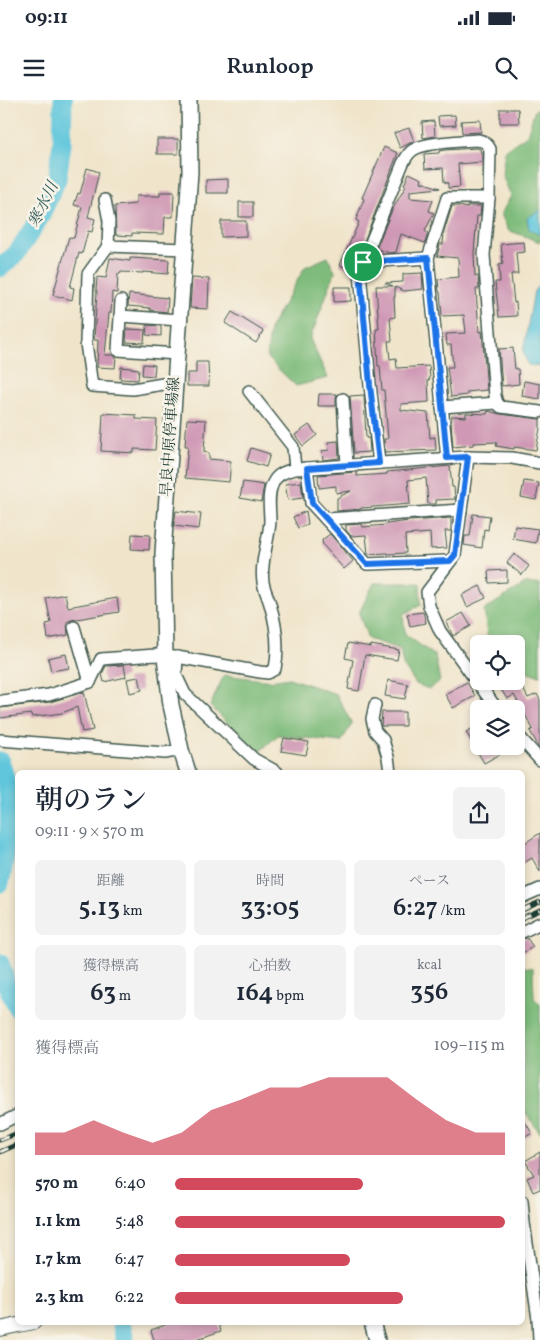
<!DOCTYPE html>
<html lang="ja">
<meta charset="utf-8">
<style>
body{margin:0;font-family:Vollkorn,"Noto Serif JP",serif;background:#f2f2f3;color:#1f2937;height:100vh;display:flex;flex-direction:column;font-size:19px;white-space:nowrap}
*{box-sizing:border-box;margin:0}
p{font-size:16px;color:#747a83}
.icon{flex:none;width:28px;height:28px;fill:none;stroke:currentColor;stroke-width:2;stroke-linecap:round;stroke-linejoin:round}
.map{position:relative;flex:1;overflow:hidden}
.panel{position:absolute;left:15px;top:670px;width:510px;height:555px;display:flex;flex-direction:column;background:#fff;border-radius:8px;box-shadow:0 2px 8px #0003}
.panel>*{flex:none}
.tools{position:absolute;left:470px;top:535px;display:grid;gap:10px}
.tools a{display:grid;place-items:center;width:55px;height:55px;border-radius:8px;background:#fff;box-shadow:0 2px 8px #0003;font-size:25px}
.pin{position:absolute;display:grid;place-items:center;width:42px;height:42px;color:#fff;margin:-21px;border:2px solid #fff;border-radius:50%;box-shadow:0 1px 5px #0007}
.round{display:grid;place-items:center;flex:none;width:52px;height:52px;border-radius:8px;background:#f2f2f3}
.headline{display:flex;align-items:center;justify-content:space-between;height:85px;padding:0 20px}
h1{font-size:28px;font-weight:600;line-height:38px}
.stats{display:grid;grid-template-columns:repeat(3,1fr);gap:8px;height:85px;padding:5px 20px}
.stats div{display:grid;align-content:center;border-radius:8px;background:#f2f2f3;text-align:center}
.stats b{font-size:25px;font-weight:600}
.stats small{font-size:14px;font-weight:400}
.stats p{font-size:14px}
.chart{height:140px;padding:10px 20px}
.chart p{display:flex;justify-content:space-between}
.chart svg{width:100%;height:90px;margin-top:5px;fill:#d1495b;opacity:.7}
ul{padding:0 20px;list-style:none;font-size:16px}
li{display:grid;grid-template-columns:80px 60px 1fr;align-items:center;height:38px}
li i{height:12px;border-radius:6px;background:#d1495b}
.status{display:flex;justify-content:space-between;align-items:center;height:35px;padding:0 25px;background:#fff;direction:ltr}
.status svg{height:14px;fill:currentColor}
header{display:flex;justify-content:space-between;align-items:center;height:65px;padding:0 20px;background:#fff;font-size:22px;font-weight:600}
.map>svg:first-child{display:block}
</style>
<div class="status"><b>09:11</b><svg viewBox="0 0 49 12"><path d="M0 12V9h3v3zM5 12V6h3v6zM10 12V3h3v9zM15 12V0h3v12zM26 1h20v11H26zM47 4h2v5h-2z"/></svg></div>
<header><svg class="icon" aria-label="menu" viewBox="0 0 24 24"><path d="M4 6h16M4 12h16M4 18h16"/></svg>Runloop<svg class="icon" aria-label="search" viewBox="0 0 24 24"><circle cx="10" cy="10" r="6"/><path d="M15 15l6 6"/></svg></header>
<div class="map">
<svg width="540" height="1240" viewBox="0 0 540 1240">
<rect width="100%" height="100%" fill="#f7f3e8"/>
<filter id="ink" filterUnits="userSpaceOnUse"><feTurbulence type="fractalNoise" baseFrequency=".02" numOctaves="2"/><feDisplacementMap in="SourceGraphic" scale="10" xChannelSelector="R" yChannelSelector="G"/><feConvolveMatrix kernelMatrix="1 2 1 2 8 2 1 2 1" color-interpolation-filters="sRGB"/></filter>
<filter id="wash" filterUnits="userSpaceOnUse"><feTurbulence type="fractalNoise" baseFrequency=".0096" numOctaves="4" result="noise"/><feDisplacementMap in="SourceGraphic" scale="20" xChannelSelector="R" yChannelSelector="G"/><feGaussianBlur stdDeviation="1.12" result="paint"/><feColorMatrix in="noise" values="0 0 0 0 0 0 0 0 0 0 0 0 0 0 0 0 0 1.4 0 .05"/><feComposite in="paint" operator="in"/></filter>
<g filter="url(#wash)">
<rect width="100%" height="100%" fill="#f0e5cb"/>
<g fill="#7fbc7b" stroke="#4f7c58">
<polygon points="540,7 540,142 508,130 501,114 511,96 502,75 505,50 527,35 535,10"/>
<polygon points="328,157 335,172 310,239 328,278 296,286 267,258 270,228 305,167"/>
<polygon points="374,483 420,483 421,505 403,514 405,534 435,556 440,581 429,589 416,584 403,565 400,549 368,539 359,513"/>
<polygon points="525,484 540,484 540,576 516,568 516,544 492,544 487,535 484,510"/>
<polygon points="224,575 271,581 289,578 336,594 352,624 341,642 278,635 258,653 210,606"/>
<polygon points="523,867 533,868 534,898 540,904 540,1033 526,1013 523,1013"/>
</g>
<g fill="#5fc6dc" stroke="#3f8288">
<polygon points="540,110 540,135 529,129 527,118"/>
<polygon points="540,184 540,266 528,265 523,252 534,191"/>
</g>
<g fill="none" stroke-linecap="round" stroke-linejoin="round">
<g stroke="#5fc6dc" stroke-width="19">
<polyline points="0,168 17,153 40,117 57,79 62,44 63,0"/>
<path d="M0,661C16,704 9,740 0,783"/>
<polyline points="0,863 6,883 18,909"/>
<polyline points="121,1222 125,1240"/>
</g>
</g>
<g id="blocks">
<g fill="#cf99b5">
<polygon points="500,9 518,9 519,23 500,23"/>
<polygon points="455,15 456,25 439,26 438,16"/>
<polygon points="480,20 481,32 462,33 461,21"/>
<polygon points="434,21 435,36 423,38 422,22"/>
<polygon points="409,28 414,41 400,48 394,33"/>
<rect x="157" y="39" width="21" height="15"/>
<polygon points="384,47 398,53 353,170 340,165 359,122 356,120 364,99 362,98"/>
<polygon points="477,48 480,49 481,53 482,53 482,62 458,64 460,87 448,88 448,83 444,82 443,68 425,69 424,54 439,53 439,51 445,50"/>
<polygon points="87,68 99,72 88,117 95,119 92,132 88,131 82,154 79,153 70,187 74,188 72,200 53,195 69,137 74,138 82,107 74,105 78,93 80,94"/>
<polygon points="409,73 422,79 421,82 440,88 410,91 410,98 433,100 429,111 434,113 425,131 428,133 425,143 401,134 396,152 390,153 376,149 392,110 406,86 404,85"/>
<polygon points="228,79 228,93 206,93 206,80"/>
<polygon points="160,92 174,92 173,117 165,117 164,134 132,133 132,136 116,135 115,106 136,104 136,96 160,96"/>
<rect x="239" y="102" width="14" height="15"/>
<polygon points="452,106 460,106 467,108 467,106 481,106 480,116 477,116 474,153 475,176 478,176 479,189 476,189 479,232 482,231 487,290 467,292 467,295 451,297 447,267 453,267 451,245 447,245 446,234 466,233 464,215 442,216 440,192 439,192 438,179 459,177 458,158 437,156 440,144 443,144 444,132"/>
<polygon points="221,121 246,121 246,136 221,137"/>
<polygon points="524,142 525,152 516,153 518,174 511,174 514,203 516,202 517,216 499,217 495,182 500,182 499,165 503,164 501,144"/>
<polygon points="110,158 130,161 130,158 169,160 168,174 143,172 143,173 121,172 120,174 118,174 117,193 112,192 111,213 109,213 105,255 113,255 116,257 115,268 97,267 98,240 94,240 97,191 96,191 97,177 106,178"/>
<polygon points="422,173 423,189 404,191 395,187 395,197 394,197 395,217 390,218 392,241 388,241 390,259 396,258 397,268 429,266 430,279 428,280 429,302 401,304 401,310 428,313 430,338 435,337 436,350 385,352 384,339 388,339 384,290 382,290 380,266 378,266 376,229 379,229 376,186 393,186 385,183 403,182 403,174"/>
<polygon points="192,178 209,179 208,209 190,208"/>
<polygon points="334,187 351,187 351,201 334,202"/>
<polygon points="129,194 168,198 167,212 150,210 150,208 128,206"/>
<polygon points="232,212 263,231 256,243 225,223"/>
<polygon points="147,225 161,226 161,236 146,235"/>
<polygon points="127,229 145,230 144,243 126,242"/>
<polygon points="513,248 515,269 518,269 519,284 502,286 499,249"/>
<polygon points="196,262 208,262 209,286 187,286 187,273 196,273"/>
<polygon points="143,264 155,265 154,276 142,275"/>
<polygon points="121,267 139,269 138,280 120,279"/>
<polygon points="524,281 540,284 540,299 522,296"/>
<polygon points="319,294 337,294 336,299 336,306 318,306"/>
<polygon points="364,295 366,338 369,338 370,352 354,353 350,296"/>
<polygon points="488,311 500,314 540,319 540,328 536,350 514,347 514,349 496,346 497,342 473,343 473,345 453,347 451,322 452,316 466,317 466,313 487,314"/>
<polygon points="103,313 136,315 136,319 157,320 155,350 134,349 134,353 101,351"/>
<polygon points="187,319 206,320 204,352 209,353 209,359 231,361 229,382 185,378 188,346 185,346"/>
<polygon points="309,325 317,335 303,346 295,335"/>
<polygon points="338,341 339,358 323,360 322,351 329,350 328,342"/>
<polygon points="251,348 270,354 266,367 247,361"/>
<polygon points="450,366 452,387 454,387 455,399 436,400 436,404 428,404 426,378 408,380 410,404 361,408 361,409 337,411 337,398 351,391 336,393 336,386 319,388 318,375 357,372 357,376 387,374 387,372"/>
<polygon points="524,381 539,383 536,400 521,397"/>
<polygon points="243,382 264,385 261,402 240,398"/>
<polygon points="301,382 303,398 288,400 285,384"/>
<polygon points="176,411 201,414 199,429 174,426"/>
<polygon points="306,411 308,424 298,428 293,417"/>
<polygon points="473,414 490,416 488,430 484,429 482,448 464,445 465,436 470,436"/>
<polygon points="451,418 451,431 445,431 447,448 431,449 430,433 405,435 406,453 388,454 388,453 368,454 366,435 351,436 346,430 346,425 362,424 363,427 386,425 386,424 409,421"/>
<polygon points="515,426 538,429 536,443 513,439"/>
<polygon points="132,434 150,435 149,450 131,449"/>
<polygon points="330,434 353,461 344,469 323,445 322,440"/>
<polygon points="514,454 529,466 522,475 507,463"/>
<polygon points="507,470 507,482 489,483 488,471"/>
<polygon points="480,486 486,498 467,507 462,495"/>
<polygon points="65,494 68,507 117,498 119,512 71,520 67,522 68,535 48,539 46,524 51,523 46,498"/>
<polygon points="423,512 426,523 410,526 407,514"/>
<polygon points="463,513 471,526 453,536 446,522"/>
<polygon points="348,543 371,547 371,545 399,550 397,560 365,555 359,591 348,589 353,560 345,558"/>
<polygon points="66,554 69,568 51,571 48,558"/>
<polygon points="124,565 126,577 104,582 102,574 106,566"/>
<polygon points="139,577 142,590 130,593 127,579"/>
<polygon points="388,580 408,584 405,599 385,596"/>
<polygon points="509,581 519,581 528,598 537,594 540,600 540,649 530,631 533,629 514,595 507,599 499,586"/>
<polygon points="467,582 475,596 453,608 445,594"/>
<polygon points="84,592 93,630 82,632 77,607 62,613 32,617 31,614 0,618 0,608 50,602"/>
<polygon points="382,612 405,612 405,626 381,626"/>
<polygon points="479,625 479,652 489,646 515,646 484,663 466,632"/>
<polygon points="284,638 309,642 306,655 281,651"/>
<polygon points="540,733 540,772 532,758 522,764 522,745"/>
<polygon points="527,838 533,847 522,853 522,839"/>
<polygon points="522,1017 532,1033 522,1039"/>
<polygon points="540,1052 540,1089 533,1092 527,1078 534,1075 525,1061"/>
<polygon points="173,1222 218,1222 221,1231 194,1240 154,1240 151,1230"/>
</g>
</g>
</g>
<g filter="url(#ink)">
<use href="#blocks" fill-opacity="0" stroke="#3e564b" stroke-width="1"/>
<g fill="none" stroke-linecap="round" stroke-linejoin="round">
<defs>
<g id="minor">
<polyline points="105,100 109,121 108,146 185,149"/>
<polyline points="108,146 88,174 86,243 92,286 133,289 163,284 175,284"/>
<polyline points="363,162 428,158"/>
<polyline points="121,201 118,250 177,254"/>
<polyline points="120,216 180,220"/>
<polyline points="249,291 293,347 295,369"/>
<polyline points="343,299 347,365"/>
<polyline points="442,307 497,303"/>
<polyline points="468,357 455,455 427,492 429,506 440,531 497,609"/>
<polyline points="447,358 428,158 447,98 489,98"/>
<path d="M379,363L370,285L360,172L363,162L403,63C406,58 408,53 413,50C425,42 462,41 478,40C484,41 487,43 490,49L489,98L484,155L495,296L497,303L501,307L540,312"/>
<polyline points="307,368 311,403 367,464 450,461"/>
<polyline points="327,419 461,410"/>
<polyline points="74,527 90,582"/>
<polyline points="177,557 176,575 185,594 254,659 277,672"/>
<path d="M2,601L49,595L90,582L101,559L155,555L165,557H177L260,572L268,573L275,569C279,548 276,524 270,504C268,497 264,489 263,482C260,461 269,441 270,421C270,409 267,394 273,383C277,374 286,371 295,369L468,357L512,358L540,363"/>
<polyline points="375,605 372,619 375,631 383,640 388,657 390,672"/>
<polyline points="516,633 540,660"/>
<polyline points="0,640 165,653 181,650"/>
<polyline points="522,797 540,789"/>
<polyline points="522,832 540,823"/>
<polyline points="0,1024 18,1015"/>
<polyline points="522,1101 524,1123 538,1219 539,1240"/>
</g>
<polyline id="tertiary" points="0,1229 18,1225 34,1222"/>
<g id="secondary">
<polyline points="188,672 181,650 171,605 165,557 163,453 190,72 189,0"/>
<polyline points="372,1222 377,1240"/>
</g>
</defs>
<use href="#minor" stroke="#3e564b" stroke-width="14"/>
<use href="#tertiary" stroke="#3e564b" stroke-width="16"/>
<use href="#secondary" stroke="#3e564b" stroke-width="18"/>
<use href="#minor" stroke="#fff" stroke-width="11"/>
<use href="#tertiary" stroke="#fff" stroke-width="14"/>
<use href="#secondary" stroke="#fff" stroke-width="15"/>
<defs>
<g id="rail">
<polyline points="522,810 540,802"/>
<polyline points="522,818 540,810"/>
<polyline points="0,1040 18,1033"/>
<polyline points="0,1052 18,1044"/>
</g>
</defs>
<use href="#rail" stroke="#1f3d34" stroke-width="5"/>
<use href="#rail" stroke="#f7f3e8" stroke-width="3" stroke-dasharray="9" stroke-linecap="butt"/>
</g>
</g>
<g fill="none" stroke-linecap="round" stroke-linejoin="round" filter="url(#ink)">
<defs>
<polygon id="route" points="428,158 447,358 468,357 455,455 450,461 367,464 312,403 307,368 379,363 370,285 360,172 363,162"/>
</defs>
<use href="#route" stroke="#fff" stroke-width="10"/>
<use href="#route" stroke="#1a73e8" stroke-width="6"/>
</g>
<g text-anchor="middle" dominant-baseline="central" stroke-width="5" stroke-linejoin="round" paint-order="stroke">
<g font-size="15" fill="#1f3d34" stroke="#f7f3e8">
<text transform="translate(171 337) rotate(-86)">早良中原停車場線</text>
</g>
<g font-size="16" font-style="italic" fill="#2c5856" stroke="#f7f3e8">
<text transform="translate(44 105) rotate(-64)">寒水川</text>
</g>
</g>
</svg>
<div class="tools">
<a><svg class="icon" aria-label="locate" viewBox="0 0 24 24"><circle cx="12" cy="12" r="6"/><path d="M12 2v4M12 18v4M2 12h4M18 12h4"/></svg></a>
<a><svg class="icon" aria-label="layers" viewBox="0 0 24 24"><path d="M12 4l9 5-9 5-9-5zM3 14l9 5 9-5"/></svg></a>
</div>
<div class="pin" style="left:363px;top:162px;background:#1e9e55"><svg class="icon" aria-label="arrive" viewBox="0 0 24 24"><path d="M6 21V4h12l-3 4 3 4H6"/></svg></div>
<section class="panel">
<div class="headline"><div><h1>朝のラン</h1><p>09:11 · 9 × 570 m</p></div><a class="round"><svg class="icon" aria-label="share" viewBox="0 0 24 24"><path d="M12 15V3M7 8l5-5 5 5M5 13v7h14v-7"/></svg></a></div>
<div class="stats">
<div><p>距離</p><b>5.13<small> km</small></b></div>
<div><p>時間</p><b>33:05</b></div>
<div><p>ペース</p><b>6:27<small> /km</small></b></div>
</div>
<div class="stats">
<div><p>獲得標高</p><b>63<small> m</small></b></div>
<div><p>心拍数</p><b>164<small> bpm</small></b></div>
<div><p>kcal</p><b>356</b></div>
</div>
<div class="chart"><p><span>獲得標高</span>109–115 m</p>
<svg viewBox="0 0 160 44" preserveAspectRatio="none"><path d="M0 44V33L10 33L20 27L30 33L40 38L50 33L60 22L70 17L80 11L90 11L100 6L110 6L120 6L130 17L140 27L150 33L160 33V44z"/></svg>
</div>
<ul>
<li><b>570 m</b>6:40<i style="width:57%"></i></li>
<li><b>1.1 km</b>5:48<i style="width:100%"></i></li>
<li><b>1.7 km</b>6:47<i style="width:53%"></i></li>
<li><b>2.3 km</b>6:22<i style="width:69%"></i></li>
</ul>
</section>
</div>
